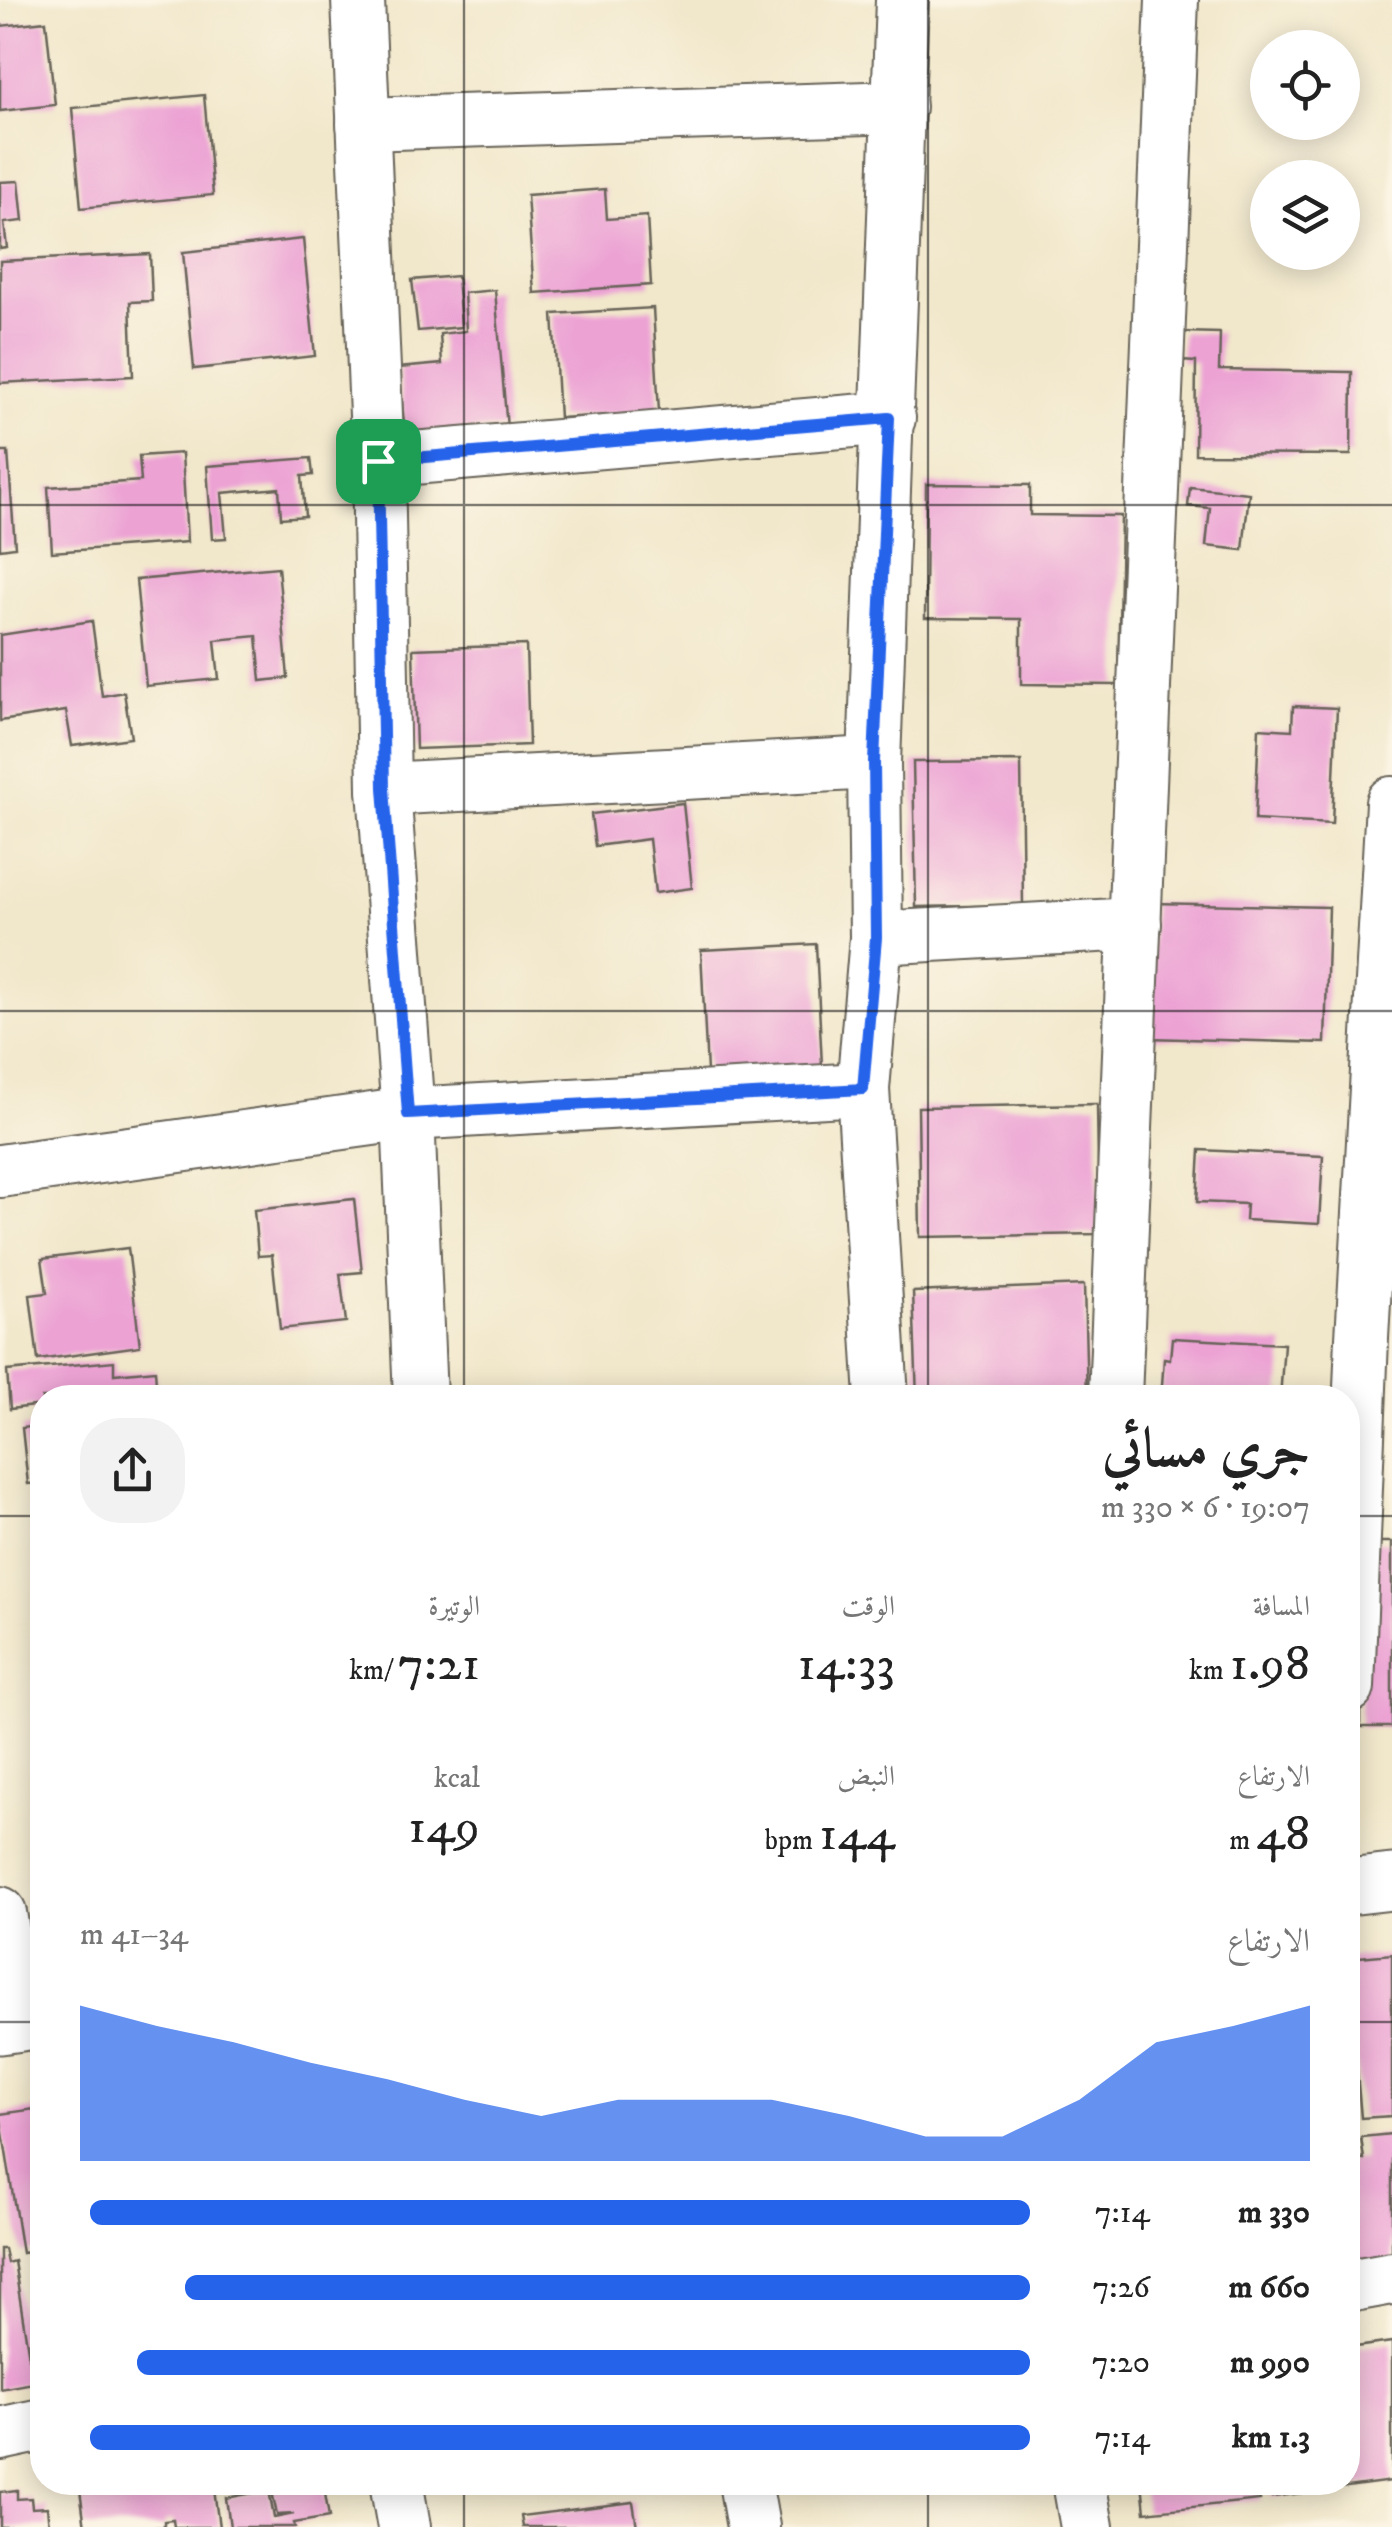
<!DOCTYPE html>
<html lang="ar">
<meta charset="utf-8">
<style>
body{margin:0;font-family:"IM FELL DW Pica",Amiri,serif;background:#f2f2f2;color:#222;direction:rtl;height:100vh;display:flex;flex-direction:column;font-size:38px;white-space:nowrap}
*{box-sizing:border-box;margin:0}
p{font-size:32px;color:#767676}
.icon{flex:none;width:55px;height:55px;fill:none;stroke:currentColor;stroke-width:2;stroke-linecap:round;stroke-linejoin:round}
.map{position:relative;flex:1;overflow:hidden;direction:ltr}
.details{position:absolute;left:30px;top:1385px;width:1330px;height:1110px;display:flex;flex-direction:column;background:#fff;border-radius:40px;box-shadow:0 5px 25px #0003;direction:rtl}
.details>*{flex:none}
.tools{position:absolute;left:1250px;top:30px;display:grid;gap:20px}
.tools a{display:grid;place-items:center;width:110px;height:110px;border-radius:50%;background:#fff;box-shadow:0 5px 25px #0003;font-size:50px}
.pin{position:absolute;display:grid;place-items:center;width:85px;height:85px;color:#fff;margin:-42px;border-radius:20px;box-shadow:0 5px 15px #0006}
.round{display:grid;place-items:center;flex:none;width:105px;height:105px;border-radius:40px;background:#f2f2f2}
.headline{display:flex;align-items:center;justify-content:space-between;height:170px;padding:0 50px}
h1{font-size:55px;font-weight:600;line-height:75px}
.figures{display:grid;grid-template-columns:repeat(3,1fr);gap:15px;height:170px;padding:10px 50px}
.figures div{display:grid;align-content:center}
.figures b{font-size:50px;font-weight:600}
.figures small{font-size:28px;font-weight:400}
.figures p{font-size:28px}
.chart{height:280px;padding:20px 50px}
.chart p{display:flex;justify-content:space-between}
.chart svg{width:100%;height:180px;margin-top:10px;fill:#2563eb;opacity:.7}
ul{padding:0 50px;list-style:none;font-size:32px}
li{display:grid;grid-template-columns:160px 120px 1fr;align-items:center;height:75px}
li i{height:25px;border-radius:12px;background:#2563eb}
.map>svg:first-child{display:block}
</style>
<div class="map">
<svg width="1392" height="2527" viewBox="0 0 1392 2527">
<rect width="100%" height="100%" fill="#fcf5e5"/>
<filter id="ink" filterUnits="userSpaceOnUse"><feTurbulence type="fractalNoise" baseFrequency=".01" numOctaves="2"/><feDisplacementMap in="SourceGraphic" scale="20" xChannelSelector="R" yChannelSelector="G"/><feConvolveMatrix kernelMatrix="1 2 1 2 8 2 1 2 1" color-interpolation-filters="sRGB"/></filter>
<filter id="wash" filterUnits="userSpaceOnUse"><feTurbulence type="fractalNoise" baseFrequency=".0048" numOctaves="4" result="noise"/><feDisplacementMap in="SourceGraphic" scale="40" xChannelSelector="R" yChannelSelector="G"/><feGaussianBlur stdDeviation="2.25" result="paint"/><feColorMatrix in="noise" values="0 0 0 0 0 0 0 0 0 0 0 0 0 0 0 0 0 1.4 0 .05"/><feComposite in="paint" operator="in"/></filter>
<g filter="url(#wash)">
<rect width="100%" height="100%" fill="#f1e7cb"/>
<g id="blocks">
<g fill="#eca3d4">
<polygon points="46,21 55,105 0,111 0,26"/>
<polygon points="204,95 213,195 81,208 72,108"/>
<polygon points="19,181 23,221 4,223 7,248 0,249 0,182"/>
<polygon points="605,189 607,219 647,216 651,285 534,293 527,195"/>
<polygon points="303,239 315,356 194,369 183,252"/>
<polygon points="150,254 152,301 130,302 133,376 0,383 0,261"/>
<polygon points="457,276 461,327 418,331 412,280"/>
<polygon points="495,290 507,428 405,435 399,368 442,364 440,334 466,331 464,293"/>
<polygon points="653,308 659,412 559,418 553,314"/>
<polygon points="1182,332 1220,333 1219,370 1352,372 1351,455 1195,454 1196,362 1181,361"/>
<polygon points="0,452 8,452 15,547 0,549"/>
<polygon points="182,453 187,542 52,552 48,487 141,481 139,456"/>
<polygon points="311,458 313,475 302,476 305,516 281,518 279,488 222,493 226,538 212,539 207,466"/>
<polygon points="926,484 1030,485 1030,515 1121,516 1118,685 1021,684 1021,619 925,618"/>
<polygon points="1190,487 1249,493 1243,550 1206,546 1210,508 1188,506"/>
<polygon points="278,567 288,678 261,681 257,636 215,640 219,679 146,686 136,580"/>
<polygon points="92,621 102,696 124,692 131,738 72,746 66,711 0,721 0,635"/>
<polygon points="526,645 529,745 416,749 413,649"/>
<polygon points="1293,706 1337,708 1332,824 1255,820 1259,728 1292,730"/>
<polygon points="1021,761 1023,905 916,907 913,762"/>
<polygon points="683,803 692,888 655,893 649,839 595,846 591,814"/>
<polygon points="1153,903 1329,907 1325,1043 1149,1038"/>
<polygon points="816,944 822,1066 707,1072 701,950"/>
<polygon points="1097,1104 1099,1234 920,1237 918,1107"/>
<polygon points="1200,1150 1323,1156 1319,1224 1245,1220 1246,1204 1197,1202"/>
<polygon points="354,1199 362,1272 340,1274 346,1322 280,1329 272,1255 258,1256 254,1210"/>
<polygon points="128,1248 140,1346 38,1360 30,1295 47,1293 42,1259"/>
<polygon points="1084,1285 1087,1398 917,1398 913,1292"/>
<polygon points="1172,1338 1284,1344 1280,1398 1161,1398 1164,1358 1170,1359"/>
<polygon points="114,1361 114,1374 155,1370 157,1398 42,1398 42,1483 28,1484 22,1428 36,1426 34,1406 10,1409 7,1371"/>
<polygon points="1361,1542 1392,1542 1392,1727 1360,1727"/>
<polygon points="42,1817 42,1864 40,1864 36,1818"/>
<polygon points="1392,1954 1392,2116 1361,2118 1355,2049 1348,2049 1348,1958"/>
<polygon points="42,2108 42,2250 22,2253 0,2114"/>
<polygon points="1392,2134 1392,2265 1348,2270 1348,2160 1364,2159 1361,2137"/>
<polygon points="0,2249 4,2249 7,2263 14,2261 33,2383 0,2389"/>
<polygon points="1392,2342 1392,2481 1272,2497 1270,2482 1348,2482 1348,2348"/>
<polygon points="79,2482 213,2482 219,2527 174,2527 173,2520 164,2521 164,2527 85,2527"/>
<polygon points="270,2482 323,2482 329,2517 294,2523 295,2527 230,2527 226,2498 269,2490 274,2518 294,2514 277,2515"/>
<polygon points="1142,2482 1258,2482 1260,2500 1145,2512"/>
<polygon points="17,2490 17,2499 31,2498 32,2508 47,2507 49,2527 0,2527 0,2492"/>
<polygon points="633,2502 637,2527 523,2527 521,2516"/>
</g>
</g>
</g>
<g filter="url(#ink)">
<use href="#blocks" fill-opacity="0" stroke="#676359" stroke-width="2.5"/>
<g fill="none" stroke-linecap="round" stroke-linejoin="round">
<defs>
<g id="street">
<polyline points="358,0 378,461 384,789 408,1114 420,1398"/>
<polyline points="363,124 899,107"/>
<polyline points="378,461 889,418"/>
<polyline points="384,789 874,763"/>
<polyline points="876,938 1135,924"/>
<polyline points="0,1171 408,1114 863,1089"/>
<polyline points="882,1398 863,1089 876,938 874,763 902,0"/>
<polyline points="1115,1398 1172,0"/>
<polyline points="1348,1687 1362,1338 1392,803"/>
<polyline points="0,1913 18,2023"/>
<polyline points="1348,2286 1392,2278"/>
<polyline points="0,2434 42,2425"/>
<polyline points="396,2482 404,2527"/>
<polyline points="745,2482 753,2527"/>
<polyline points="1079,2482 1087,2527"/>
</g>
<g id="secondary">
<polyline points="1348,1887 1392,1882"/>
<polyline points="0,2026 42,2020"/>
</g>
</defs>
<use href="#street" stroke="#676359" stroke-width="56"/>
<use href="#secondary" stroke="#676359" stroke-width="59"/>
<use href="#street" stroke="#fff" stroke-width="52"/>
<use href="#secondary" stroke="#fff" stroke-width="55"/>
</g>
</g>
<g fill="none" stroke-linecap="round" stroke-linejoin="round" filter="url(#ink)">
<defs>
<polygon id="route" points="889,418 874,762 876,938 863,1089 408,1114 384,788 378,461"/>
</defs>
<use href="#route" stroke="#fff" stroke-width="20"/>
<use href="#route" stroke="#2563eb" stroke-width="12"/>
</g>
<path fill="none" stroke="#1c1c1c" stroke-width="2.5" stroke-opacity="0.55" d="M464,0V1398M928,0V1398M0,505H1392M0,1011H1392M0,1516H42M1348,1516H1392M0,2022H42M1348,2022H1392M464,2482V2527M928,2482V2527"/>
</svg>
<div class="tools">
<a><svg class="icon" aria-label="locate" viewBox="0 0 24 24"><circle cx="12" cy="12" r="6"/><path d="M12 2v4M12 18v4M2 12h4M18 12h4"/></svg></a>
<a><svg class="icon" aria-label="layers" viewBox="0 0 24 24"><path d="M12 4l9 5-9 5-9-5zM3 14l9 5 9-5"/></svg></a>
</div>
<div class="pin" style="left:378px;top:461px;background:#1e9e55"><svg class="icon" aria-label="arrive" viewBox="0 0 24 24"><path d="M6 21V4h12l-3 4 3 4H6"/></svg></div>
<section class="details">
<div class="headline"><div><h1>جري مسائي</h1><p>19:07 · 6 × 330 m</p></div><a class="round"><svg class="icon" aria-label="share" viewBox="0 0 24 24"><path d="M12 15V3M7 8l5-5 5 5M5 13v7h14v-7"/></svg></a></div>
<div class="figures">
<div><p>المسافة</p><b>1.98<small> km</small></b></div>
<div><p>الوقت</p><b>14:33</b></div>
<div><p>الوتيرة</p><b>7:21<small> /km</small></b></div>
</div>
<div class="figures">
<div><p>الارتفاع</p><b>48<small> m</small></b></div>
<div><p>النبض</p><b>144<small> bpm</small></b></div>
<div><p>kcal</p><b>149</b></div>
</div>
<div class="chart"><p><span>الارتفاع</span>34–41 m</p>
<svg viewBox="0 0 160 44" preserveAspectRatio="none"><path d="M0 44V6L10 11L20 15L30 20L40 24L50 29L60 33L70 29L80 29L90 29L100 33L110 38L120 38L130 29L140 15L150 11L160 6V44z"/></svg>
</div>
<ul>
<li><b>330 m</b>7:14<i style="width:99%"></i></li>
<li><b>660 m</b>7:26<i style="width:89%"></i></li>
<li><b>990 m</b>7:20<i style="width:94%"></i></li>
<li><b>1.3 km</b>7:14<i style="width:99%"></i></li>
</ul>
</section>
</div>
